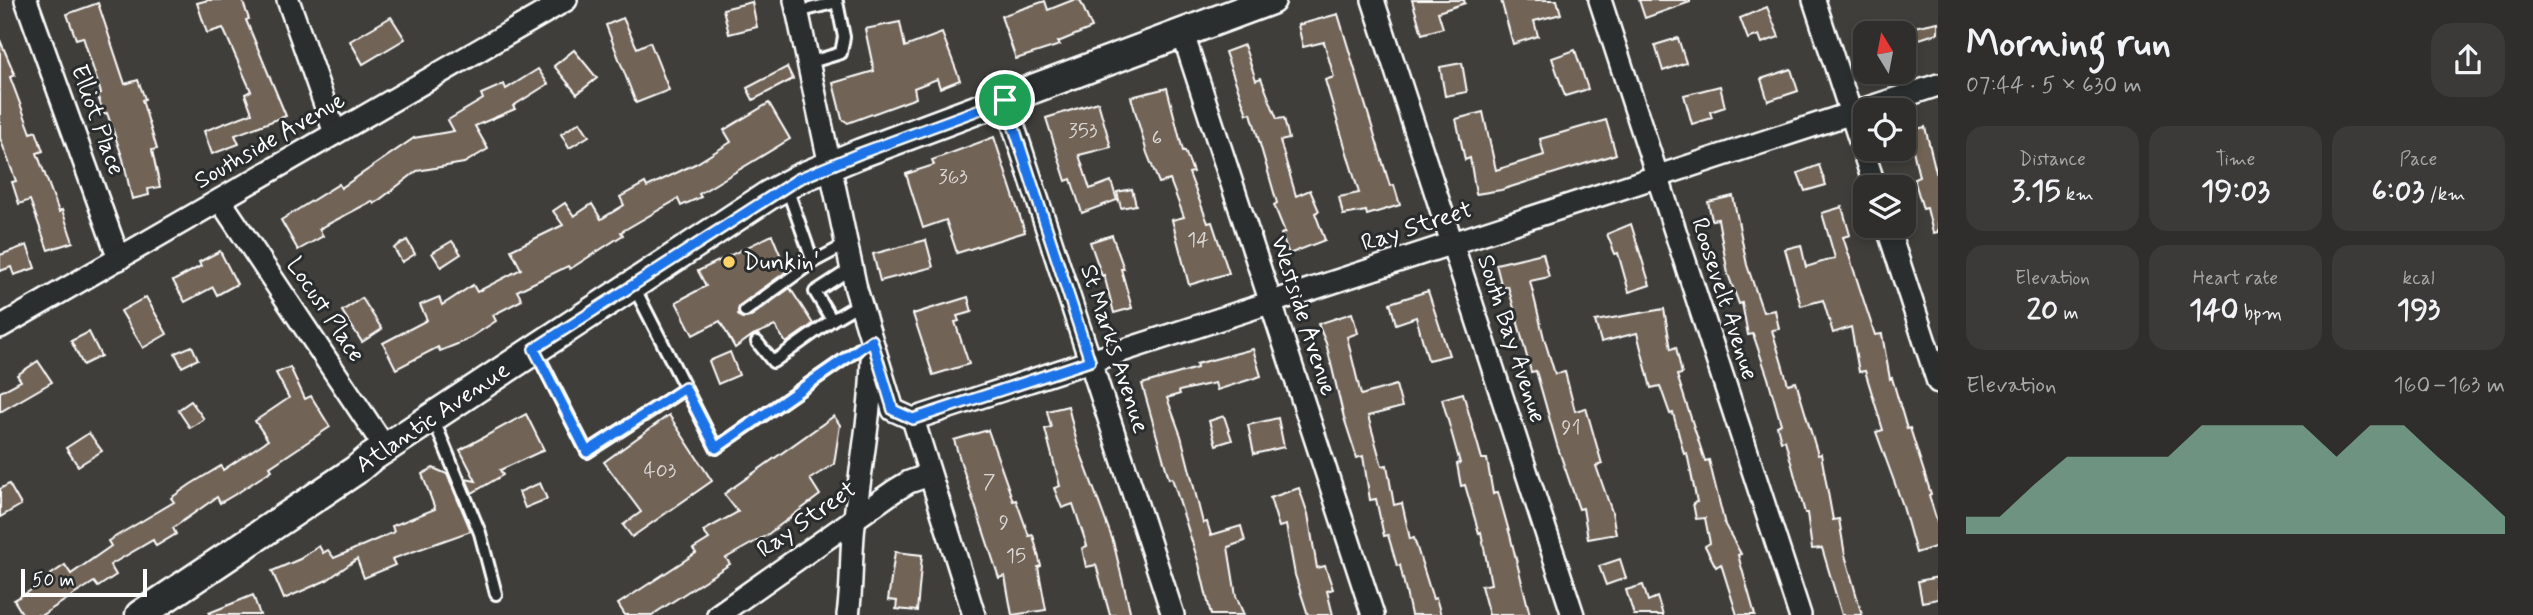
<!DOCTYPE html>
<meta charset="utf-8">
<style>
body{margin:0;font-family:Mynerve,sans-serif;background:#3b3a38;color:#f1f3f6;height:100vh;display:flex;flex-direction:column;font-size:26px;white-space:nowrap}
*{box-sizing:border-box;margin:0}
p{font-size:23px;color:#a7a8a9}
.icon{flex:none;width:38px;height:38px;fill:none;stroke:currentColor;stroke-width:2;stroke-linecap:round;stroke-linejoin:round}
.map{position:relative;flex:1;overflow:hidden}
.sheet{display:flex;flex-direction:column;background:#2f2e2c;width:595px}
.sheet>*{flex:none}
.needle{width:46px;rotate:350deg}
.fabs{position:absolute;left:1853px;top:21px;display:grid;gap:14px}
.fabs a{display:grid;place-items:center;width:63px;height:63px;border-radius:14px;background:#2f2e2c;box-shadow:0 4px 10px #0003,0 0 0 2px #4a4a48;font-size:35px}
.scale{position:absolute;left:21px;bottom:18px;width:126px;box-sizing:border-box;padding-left:7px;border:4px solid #fff;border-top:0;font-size:19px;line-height:24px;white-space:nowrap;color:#fff;-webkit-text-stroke:5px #2a2d2e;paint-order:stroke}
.pin{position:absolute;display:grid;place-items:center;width:60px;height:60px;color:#fff;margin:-30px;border:4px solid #fff;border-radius:50%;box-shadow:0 2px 7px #0007}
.round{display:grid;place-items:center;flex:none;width:74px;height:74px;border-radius:21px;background:#3b3a38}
.overview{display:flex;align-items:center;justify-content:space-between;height:119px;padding:0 28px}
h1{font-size:38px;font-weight:800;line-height:52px}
.stats{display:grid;grid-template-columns:repeat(3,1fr);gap:10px;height:119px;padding:7px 28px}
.stats div{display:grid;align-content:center;border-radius:18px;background:#3b3a38;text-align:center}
.stats b{font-size:30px;font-weight:800}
.stats small{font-size:19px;font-weight:400}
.stats p{font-size:19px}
.chart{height:196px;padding:14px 28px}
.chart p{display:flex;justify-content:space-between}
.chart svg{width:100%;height:126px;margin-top:7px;fill:#8abfa5;opacity:.7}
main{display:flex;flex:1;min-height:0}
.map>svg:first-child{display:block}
</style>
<main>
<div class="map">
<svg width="1938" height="615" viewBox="0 0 1938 615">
<rect width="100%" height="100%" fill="#3f3e3a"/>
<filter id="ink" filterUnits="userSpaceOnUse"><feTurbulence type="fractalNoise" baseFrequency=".0143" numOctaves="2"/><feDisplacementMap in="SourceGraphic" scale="14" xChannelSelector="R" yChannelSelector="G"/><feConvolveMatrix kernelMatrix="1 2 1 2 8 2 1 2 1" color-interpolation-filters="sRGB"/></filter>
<g filter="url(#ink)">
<g fill="#716457" stroke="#fff" stroke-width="2">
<polygon points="208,0 242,0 249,19 246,20 286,116 235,135 239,144 212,154 204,131 252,113 245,94 251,91 223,28 207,33 197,3"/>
<polygon points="1073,0 1080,0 1092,28 1058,42 1060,45 1016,59 1001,16 1045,1 1048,10"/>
<polygon points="1412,0 1464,0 1465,3 1438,12 1443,28 1422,34"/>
<polygon points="1501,0 1557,0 1561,14 1534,21 1538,36 1513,44"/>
<polygon points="1639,0 1690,0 1690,2 1645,18"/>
<polygon points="752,2 757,27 729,34 723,9"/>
<polygon points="98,3 125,84 138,80 145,99 142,100 157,149 152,150 160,187 148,189 149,195 132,199 123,159 107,113 104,114 97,94 101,93 83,37 76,39 67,14"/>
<polygon points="1767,7 1779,37 1762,43 1759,35 1748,39 1740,18"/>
<polygon points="1338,14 1390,186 1394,185 1400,205 1367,215 1366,211 1343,215 1339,197 1359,193 1325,80 1334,77 1324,42 1303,47 1298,25"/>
<polygon points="391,17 405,39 363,64 350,41"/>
<polygon points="623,18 637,48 650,42 669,90 636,103 606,25"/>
<polygon points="900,22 905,47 942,33 960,80 940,88 937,79 914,88 916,98 848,123 842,119 833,83 874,71 865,29"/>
<polygon points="1938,22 1938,33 1904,44 1904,29"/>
<polygon points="1678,38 1686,63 1663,71 1655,45"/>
<polygon points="0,40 15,75 10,77 31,133 36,131 43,151 37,153 59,212 62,210 73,242 48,250 30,200 19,204 12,182 16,181 0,138"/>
<polygon points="1244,45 1256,80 1261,78 1277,119 1284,118 1289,139 1280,141 1296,196 1310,190 1319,211 1315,213 1325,240 1289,254 1281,234 1285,232 1274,205 1277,203 1251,113 1247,114 1225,52"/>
<polygon points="574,50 597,78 577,94 554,66"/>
<polygon points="1575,50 1588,89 1565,96 1552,58"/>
<polygon points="1462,63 1467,92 1445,96 1440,67"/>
<polygon points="787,67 793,79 753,100 747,88"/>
<polygon points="538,69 548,84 513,106 515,109 475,126 488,149 464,163 417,171 374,204 372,201 319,229 323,236 298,250 281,220 339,184 341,188 414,138 454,131 448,120 483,99 481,94 504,84 506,89"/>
<polygon points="1791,69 1798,91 1768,101 1761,79"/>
<polygon points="1720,86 1725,107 1710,112 1712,118 1692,124 1684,95"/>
<polygon points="1167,88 1183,151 1185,151 1193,172 1189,173 1208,223 1212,222 1229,273 1189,285 1172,220 1184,217 1170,180 1159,183 1147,153 1131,97"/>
<polygon points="1098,102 1111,147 1079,155 1090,189 1111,181 1117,200 1082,213 1071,179 1066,181 1046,118"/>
<polygon points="769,103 790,139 699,194 701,197 681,206 678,199 621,232 623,235 570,269 568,266 517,291 522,300 493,315 496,321 465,341 440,351 438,347 396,369 383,343 427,320 420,305 439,297 442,305 473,285 477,292 521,269 511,250 563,225 553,211 565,203 574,216 592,204 601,219 624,205 620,197 645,183 647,187 697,163 731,142 724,130"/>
<polygon points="1483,112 1496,170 1544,155 1540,139 1606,120 1616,154 1501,190 1476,194 1470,158 1465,160 1456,119"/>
<polygon points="580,122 589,136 569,148 561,134"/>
<polygon points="1925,127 1938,180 1938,232 1933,233 1927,208 1923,209 1914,179 1919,177 1913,150 1907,151 1904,136 1904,132"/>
<polygon points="994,137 1025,232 957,253 946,220 923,228 906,174 934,165 932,160"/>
<polygon points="1819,165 1826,185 1805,191 1798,173"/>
<polygon points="1132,189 1136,205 1121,208 1117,192"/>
<polygon points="1733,196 1747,265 1763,312 1775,310 1779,329 1772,330 1788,384 1796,382 1818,455 1821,454 1833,520 1839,519 1845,555 1862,615 1842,615 1822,548 1812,549 1807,513 1805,513 1785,440 1781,441 1777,426 1781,424 1768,378 1753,334 1748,335 1742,303 1739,304 1728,274 1718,219 1712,220 1708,202"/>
<polygon points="1842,207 1850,235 1843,237 1875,335 1882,334 1890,379 1892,378 1907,429 1910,428 1931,494 1929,495 1938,525 1938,546 1916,553 1902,503 1876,432 1883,430 1865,371 1859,372 1851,327 1833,333 1823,300 1801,306 1785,249 1801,245 1806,267 1835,258 1822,213"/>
<polygon points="1631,224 1650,285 1629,292 1618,253 1615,254 1607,234"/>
<polygon points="772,235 787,271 740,305 738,315 742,318 750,317 790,288 813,324 786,343 775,326 753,335 735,348 720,321 693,335 676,302 706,286 698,271"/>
<polygon points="1112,235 1124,269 1121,269 1132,308 1114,313 1104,275 1102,276 1090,242"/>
<polygon points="407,240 415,254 402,262 394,248"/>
<polygon points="926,240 933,267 880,281 873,254"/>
<polygon points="452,241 461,254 441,267 432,253"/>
<polygon points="27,245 35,268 14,275 11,267 0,271 0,255"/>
<polygon points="220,251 237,284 217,295 213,287 185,302 173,281 201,266 199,262"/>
<polygon points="1543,253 1549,277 1530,281 1544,338 1555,374 1565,372 1575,411 1586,408 1602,464 1596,466 1612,512 1616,534 1588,539 1583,508 1579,509 1557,445 1536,371 1531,372 1508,286 1502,288 1496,264"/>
<polygon points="1428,291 1449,355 1428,360 1416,317 1396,324 1390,303"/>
<polygon points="146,297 167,334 143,348 121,311"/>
<polygon points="968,297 972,312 957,316 959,321 955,322 969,364 933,375 913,314"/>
<polygon points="362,298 382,329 362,342 342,311"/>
<polygon points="1664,309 1671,349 1676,347 1682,374 1677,375 1705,461 1709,460 1725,525 1741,554 1738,555 1755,615 1737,615 1721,564 1716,567 1705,546 1710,543 1705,518 1696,519 1693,503 1697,502 1687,453 1684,454 1673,413 1670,414 1660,386 1651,388 1637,333 1601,342 1595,321"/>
<polygon points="1352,313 1358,333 1347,337 1361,395 1396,385 1402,407 1368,416 1382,466 1387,465 1394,505 1402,503 1410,539 1414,538 1433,599 1436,598 1441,615 1411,615 1400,565 1397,566 1388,535 1384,536 1376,499 1370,500 1363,456 1357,458 1344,418 1326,343 1318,324"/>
<polygon points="89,332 101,356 83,365 71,341"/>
<polygon points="192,346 198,359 182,367 175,353"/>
<polygon points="1253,349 1261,376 1217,390 1215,383 1179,391 1180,394 1167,398 1181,436 1203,523 1207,522 1211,535 1241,526 1245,541 1228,547 1236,596 1244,615 1211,615 1199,564 1172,478 1169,479 1142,384 1197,368 1196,364"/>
<polygon points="730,352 739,375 718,384 709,361"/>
<polygon points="38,361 52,382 0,412 0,392 21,381 17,375"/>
<polygon points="290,367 305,399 311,396 330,427 270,467 272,470 239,492 220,503 217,497 173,528 176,534 156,546 153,540 110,565 116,575 98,587 94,582 42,615 23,615 14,600 52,578 50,575 65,565 71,574 111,546 108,541 174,502 171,498 191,484 221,466 223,470 268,440 255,421 289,398 276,373"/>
<polygon points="1463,393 1482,459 1487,459 1493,494 1498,492 1510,535 1530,615 1489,615 1481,586 1491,584 1481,532 1479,533 1465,485 1461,486 1457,464 1460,463 1442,399"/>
<polygon points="191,401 204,419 190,428 178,410"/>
<polygon points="1068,406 1077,443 1113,541 1131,615 1110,615 1096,565 1086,567 1082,548 1087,546 1073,504 1062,508 1054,488 1060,486 1045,429 1051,427 1047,411"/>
<polygon points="526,414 544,450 500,470 503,475 472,493 466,479 476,481 460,450"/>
<polygon points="669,415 712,481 632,537 623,525 641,512 604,462"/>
<polygon points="834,416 840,425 834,464 810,479 820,495 767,535 726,558 730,564 652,615 625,615 618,604 696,553 693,549 709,539 703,531 738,512 724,494"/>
<polygon points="1224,416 1232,440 1216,445 1209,421"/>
<polygon points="1278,418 1284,447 1254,454 1248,425"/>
<polygon points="988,430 1013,501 1016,500 1029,536 1033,535 1041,566 1038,567 1046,610 1012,615 1005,576 999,578 961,463 954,440"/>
<polygon points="89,433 102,451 78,466 66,448"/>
<polygon points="433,468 447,474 471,531 392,559 395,565 364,578 357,559 327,580 284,599 272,571 300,559 319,546 323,553 328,550 334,558 394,532 392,526 435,509 422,474"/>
<polygon points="540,483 547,499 525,508 519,492"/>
<polygon points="9,484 21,505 0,517 0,489"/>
<polygon points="1299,488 1308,514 1317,568 1325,566 1333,589 1327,591 1333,615 1308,615 1295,575 1286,525 1279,527 1270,498"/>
<polygon points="895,552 922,555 917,611 896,609 897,601 888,600"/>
<polygon points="1620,559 1626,578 1606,585 1599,566"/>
<polygon points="1938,577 1938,599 1922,602 1918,581"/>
<polygon points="1643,585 1648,601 1657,597 1663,615 1634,615 1626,590"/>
<polygon points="253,595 260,615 209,615 209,613"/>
</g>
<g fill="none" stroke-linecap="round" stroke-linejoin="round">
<defs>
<g id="service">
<polyline points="798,12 837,2 844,37 841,53 808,63"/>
<polyline points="787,188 813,262 847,244"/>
<polyline points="634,287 716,448 872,340"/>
<polyline points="745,311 813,262"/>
<polyline points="832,320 861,303"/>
<polyline points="757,342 773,362 832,320 815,292 852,268"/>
<polyline points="536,351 587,452 686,388"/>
<polyline points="433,418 480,533 496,594"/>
</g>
<g id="minor">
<polyline points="26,0 119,259"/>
<polyline points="288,0 335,133"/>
<polyline points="795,0 856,289 893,410 913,419"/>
<polyline points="1373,0 1573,615"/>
<polyline points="1600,0 1800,615"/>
<polyline points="1814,0 1875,187"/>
<polyline points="1183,34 1373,615"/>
<polyline points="1005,100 1173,615"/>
<polyline points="220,200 386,449"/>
<polyline points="1887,226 1938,382"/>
<polyline points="0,327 566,0"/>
<polyline points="913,419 1938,85"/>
<polyline points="913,419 974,615"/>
<polyline points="718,615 894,491 909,482 929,475"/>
<path d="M848,615C853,582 850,550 855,517C861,464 871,413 872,360"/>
</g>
<polyline id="secondary" points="140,615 356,470 369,459 769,195 798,179 861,153 1271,0"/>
</defs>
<use href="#service" stroke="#fff" stroke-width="16"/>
<use href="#minor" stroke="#fff" stroke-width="26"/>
<use href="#secondary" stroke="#fff" stroke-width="33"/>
<use href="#service" stroke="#2a2d2e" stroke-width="10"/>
<use href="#minor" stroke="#2a2d2e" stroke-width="21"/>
<use href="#secondary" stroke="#2a2d2e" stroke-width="28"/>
</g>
</g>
<g fill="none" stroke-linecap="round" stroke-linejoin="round" filter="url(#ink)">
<defs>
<polygon id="route" points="1005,100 1090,361 913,419 893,410 872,340 716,448 685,388 587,452 534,349 798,179 861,153"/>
</defs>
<use href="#route" stroke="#fff" stroke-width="14"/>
<use href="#route" stroke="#1a73e8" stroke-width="9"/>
</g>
<circle fill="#ffd166" stroke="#2a2d2e" stroke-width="2.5" cx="729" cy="262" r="7"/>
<g text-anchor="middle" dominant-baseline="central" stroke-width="6" stroke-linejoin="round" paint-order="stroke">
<g font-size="21" fill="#dcd8d5">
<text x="1083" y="131">353</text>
<text x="1157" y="138">6</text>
<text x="953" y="177">363</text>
<text x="1198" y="240">14</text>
<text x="1571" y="428">91</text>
<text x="660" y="471">403</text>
<text x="989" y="482">7</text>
<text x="1004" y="523">9</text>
<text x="1016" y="556">15</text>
</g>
<g font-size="24" fill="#fff" stroke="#2a2d2e">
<text transform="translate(97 120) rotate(70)">Elliot Place</text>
<text transform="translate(270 141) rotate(-30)">Southside Avenue</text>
<text transform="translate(1417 227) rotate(-18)">Ray Street</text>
<text transform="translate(1724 299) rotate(72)">Roosevelt Avenue</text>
<text transform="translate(325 310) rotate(56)">Locust Place</text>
<text transform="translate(1303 316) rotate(72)">Westside Avenue</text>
<text transform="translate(1511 339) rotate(72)">South Bay Avenue</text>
<text transform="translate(1114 349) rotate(72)">St Marks Avenue</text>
<text transform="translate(433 418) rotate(-34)">Atlantic Avenue</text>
<text transform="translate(807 520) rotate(-35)">Ray Street</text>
</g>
<g font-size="24" fill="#fff" stroke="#2a2d2e" text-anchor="start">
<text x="743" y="262">Dunkin'</text>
</g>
</g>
</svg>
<div class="fabs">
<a><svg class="needle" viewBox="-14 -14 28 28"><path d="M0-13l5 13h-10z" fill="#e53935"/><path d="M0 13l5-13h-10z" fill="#a7a8a9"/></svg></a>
<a><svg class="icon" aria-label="locate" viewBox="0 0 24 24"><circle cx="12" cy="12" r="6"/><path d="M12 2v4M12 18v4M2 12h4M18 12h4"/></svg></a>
<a><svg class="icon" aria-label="layers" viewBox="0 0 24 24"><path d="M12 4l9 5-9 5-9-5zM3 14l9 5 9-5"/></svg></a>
</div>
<div class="scale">50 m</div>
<div class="pin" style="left:1005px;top:100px;background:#1e9e55"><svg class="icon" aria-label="arrive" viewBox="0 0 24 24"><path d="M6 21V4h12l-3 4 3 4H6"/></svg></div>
</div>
<section class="sheet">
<div class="overview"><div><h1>Morning run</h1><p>07:44 · 5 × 630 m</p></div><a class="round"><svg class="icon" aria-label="share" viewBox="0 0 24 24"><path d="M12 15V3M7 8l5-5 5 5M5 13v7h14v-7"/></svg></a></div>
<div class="stats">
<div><p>Distance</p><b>3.15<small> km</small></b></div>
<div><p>Time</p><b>19:03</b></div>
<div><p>Pace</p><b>6:03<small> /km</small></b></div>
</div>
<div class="stats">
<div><p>Elevation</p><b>20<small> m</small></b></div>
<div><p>Heart rate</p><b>140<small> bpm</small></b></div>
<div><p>kcal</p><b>193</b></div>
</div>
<div class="chart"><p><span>Elevation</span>160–163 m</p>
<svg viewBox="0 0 160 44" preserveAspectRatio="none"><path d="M0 44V38L10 38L20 27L30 17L40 17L50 17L60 17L70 6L80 6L90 6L100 6L110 17L120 6L130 6L140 17L150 27L160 38V44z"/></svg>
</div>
</section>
</main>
